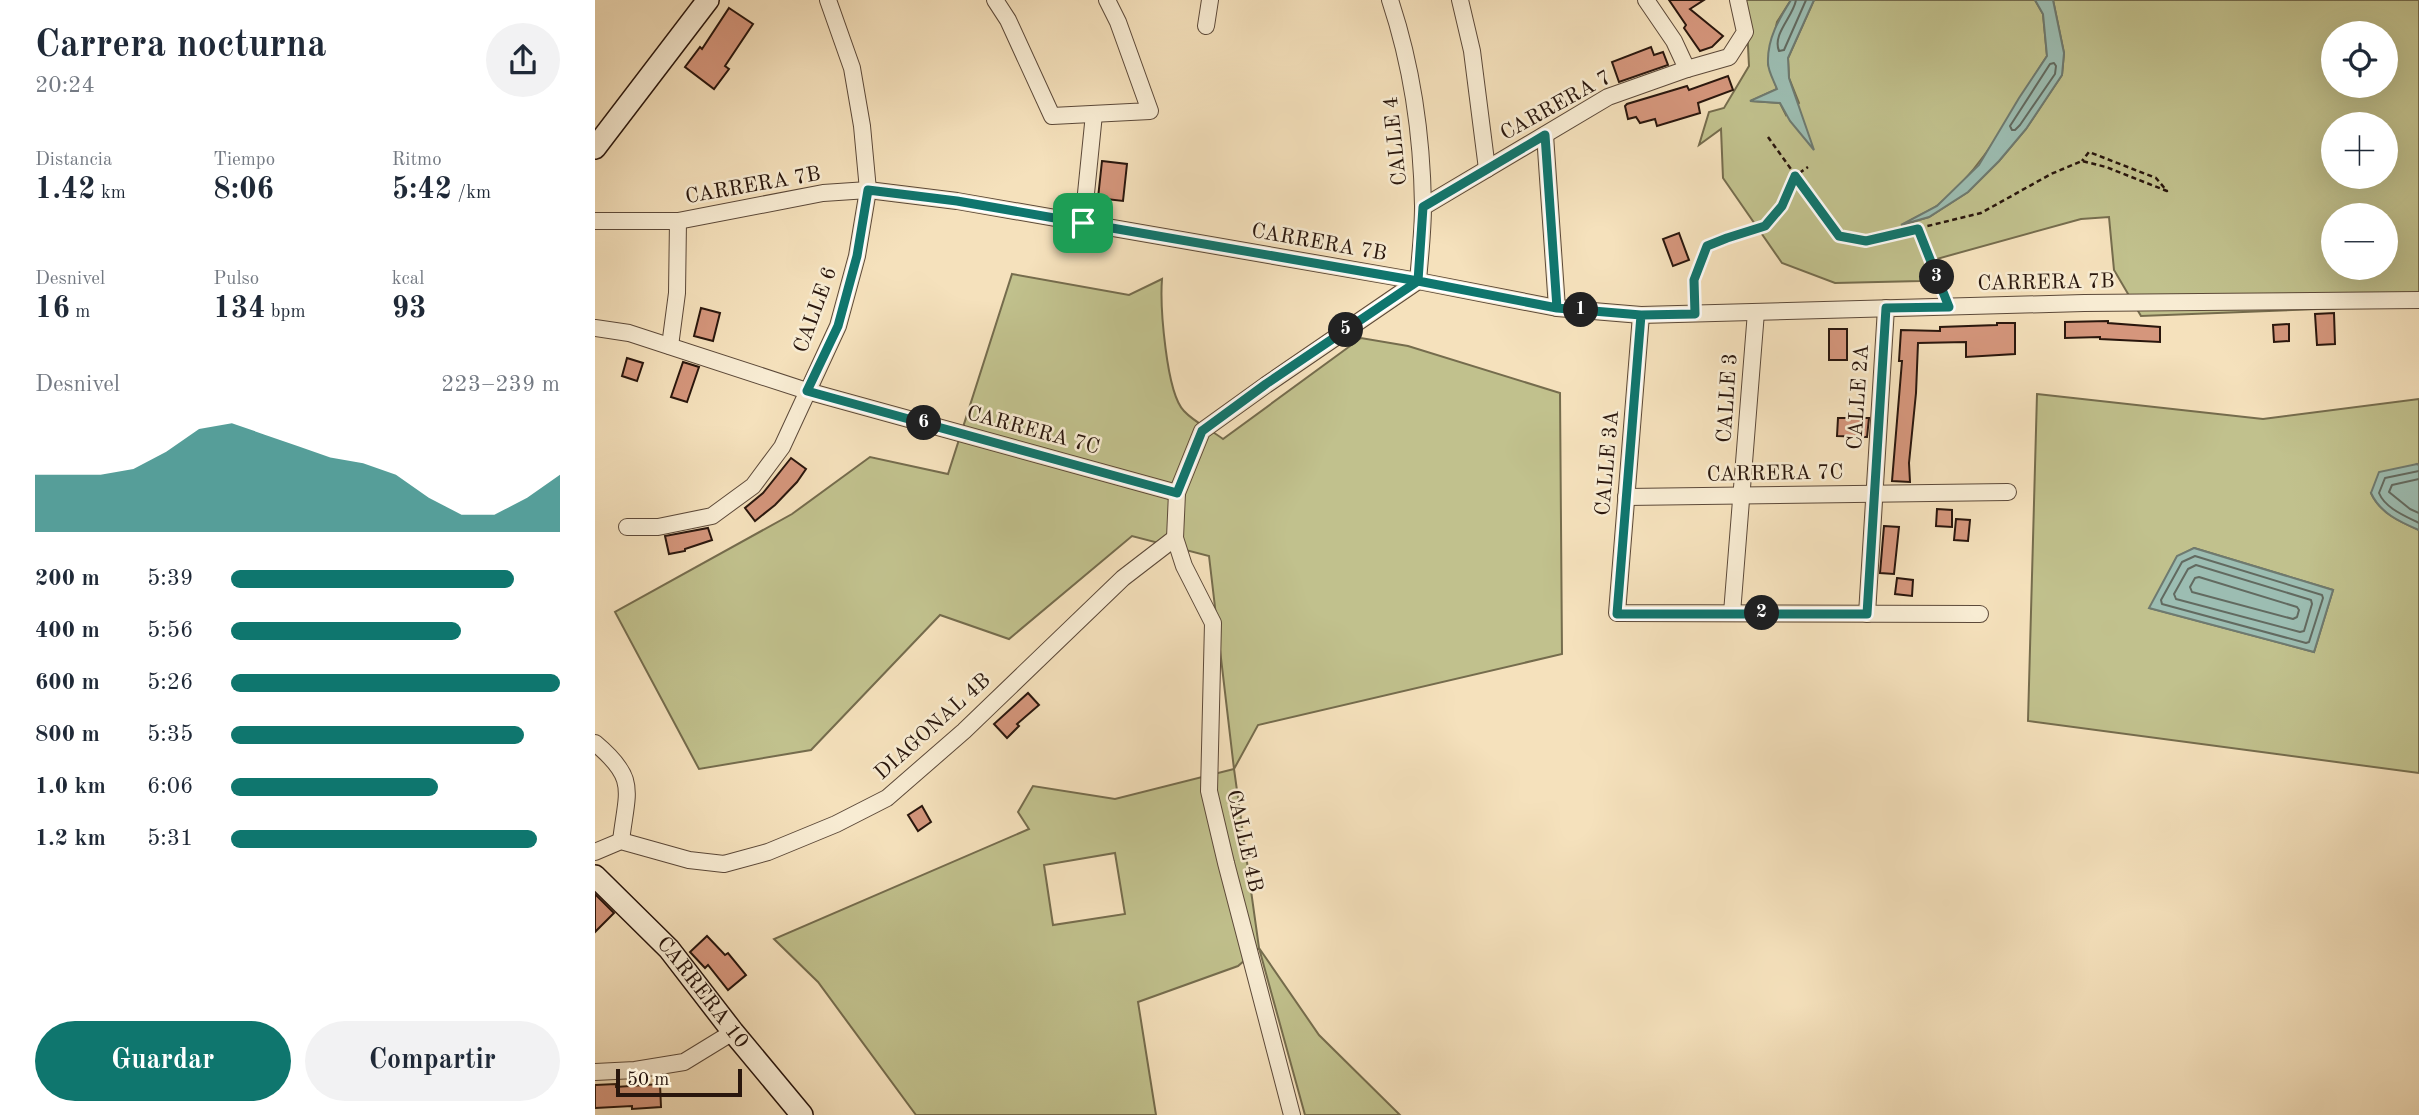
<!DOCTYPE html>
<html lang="es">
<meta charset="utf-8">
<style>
body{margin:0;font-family:"Old Standard TT",serif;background:#f2f2f3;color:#1f2937;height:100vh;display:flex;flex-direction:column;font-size:26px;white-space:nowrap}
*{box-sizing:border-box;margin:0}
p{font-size:23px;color:#747a83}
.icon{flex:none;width:38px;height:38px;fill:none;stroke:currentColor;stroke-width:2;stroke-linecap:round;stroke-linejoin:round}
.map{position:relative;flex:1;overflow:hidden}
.panel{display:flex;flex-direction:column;background:#fff;width:595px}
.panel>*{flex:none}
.fabs{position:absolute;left:1726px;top:21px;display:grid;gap:14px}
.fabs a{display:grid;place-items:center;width:77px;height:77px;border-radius:50%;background:#fff;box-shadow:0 7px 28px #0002;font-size:35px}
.scale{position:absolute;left:21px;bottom:18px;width:126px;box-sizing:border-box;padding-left:7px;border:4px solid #29160d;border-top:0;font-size:19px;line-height:24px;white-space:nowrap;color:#29160d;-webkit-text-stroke:5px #f8ecd3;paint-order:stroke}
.pin{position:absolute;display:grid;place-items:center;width:60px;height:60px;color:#fff;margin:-30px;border-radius:14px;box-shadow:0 4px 10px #0006}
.km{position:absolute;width:35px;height:35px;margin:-18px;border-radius:50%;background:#222;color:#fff;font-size:19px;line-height:35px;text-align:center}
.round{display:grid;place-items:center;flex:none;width:74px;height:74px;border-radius:37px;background:#f2f2f3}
.summary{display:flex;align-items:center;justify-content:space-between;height:119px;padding:0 35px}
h1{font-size:38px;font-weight:700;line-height:52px}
.stats{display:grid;grid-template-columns:repeat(3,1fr);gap:10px;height:119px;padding:7px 35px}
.stats div{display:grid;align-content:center}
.stats b{font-size:30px;font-weight:700}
.stats small{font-size:19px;font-weight:400}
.stats p{font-size:19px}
.chart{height:196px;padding:14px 35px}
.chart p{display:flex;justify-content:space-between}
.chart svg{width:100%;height:126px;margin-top:7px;fill:#0f766e;opacity:.7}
.button{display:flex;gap:14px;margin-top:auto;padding:14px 35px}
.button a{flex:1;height:80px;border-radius:42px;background:#0f766e;color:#fff;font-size:28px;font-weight:700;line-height:80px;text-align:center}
.button a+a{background:#f2f2f3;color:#1f2937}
ul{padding:0 35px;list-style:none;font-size:23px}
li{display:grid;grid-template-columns:112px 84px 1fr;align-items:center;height:52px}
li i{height:18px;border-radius:9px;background:#0f766e}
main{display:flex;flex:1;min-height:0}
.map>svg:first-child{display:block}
</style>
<main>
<section class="panel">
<div class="summary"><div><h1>Carrera nocturna</h1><p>20:24</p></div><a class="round"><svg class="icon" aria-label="share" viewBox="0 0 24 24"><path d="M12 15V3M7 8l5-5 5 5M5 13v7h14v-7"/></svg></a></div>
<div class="stats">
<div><p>Distancia</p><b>1.42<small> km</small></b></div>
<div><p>Tiempo</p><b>8:06</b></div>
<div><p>Ritmo</p><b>5:42<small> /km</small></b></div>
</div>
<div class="stats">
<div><p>Desnivel</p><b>16<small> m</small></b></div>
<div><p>Pulso</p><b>134<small> bpm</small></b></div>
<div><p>kcal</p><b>93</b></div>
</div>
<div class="chart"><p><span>Desnivel</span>223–239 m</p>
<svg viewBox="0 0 160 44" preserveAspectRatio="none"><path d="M0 44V24L10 24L20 24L30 22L40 16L50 8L60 6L70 10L80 14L90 18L100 20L110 24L120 32L130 38L140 38L150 32L160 24V44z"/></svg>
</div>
<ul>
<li><b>200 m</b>5:39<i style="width:86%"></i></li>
<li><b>400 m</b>5:56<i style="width:70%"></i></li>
<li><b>600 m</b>5:26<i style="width:100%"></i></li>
<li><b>800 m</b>5:35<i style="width:89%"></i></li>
<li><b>1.0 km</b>6:06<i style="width:63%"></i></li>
<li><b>1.2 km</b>5:31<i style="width:93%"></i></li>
</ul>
<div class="button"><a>Guardar</a><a>Compartir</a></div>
</section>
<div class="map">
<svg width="1824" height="1115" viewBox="0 0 1824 1115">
<rect width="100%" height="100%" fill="#f5e1bc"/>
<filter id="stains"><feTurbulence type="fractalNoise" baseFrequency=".00286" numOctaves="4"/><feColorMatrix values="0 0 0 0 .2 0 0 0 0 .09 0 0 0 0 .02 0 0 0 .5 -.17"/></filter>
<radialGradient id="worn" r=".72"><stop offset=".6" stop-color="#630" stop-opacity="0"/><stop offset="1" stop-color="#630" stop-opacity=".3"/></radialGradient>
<g fill="#c1c18d" stroke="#756c4d" stroke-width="2" fill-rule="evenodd">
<path d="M1145,0H1196L1182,22L1173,64L1182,89L1156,101L1185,103L1191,115L1204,103L1194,78L1193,58L1219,0H1440L1448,14L1452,56C1418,107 1392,166 1343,205C1333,212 1320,217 1310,224L1334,217L1373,192L1404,161L1431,129L1467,75L1469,53L1458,0H1824V305L1546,316L1519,270L1514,217L1486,219L1338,260L1326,281L1240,283L1187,263L1128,178L1126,129L1104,145L1114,112L1129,108L1154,66L1151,7ZM1738,33H1790V86H1738ZM1738,124H1790V177H1738ZM1738,215H1790V268H1738Z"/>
<path d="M417,274L534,295L567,279C565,305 571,393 589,411C599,422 616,430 628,439L766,338L813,346L965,393L967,654L663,725L639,769L664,948L724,1035L805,1115H710L664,948L643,966L543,1002L561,1115H321L223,982L179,939L434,829L423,812L438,786L520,799L639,769L614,556L537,536L414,639L345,615L216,750L104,769L20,612L197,514L275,457L353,474ZM520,853L530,914L458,925L449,865Z"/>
<path d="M1442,394L1668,419L1824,399V465L1822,464L1776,493C1785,513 1805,522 1824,530V773L1433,721ZM1599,548L1738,590L1719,652L1555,608L1582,557Z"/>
</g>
<g fill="#9cbdb2" stroke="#6e7a70" stroke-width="2">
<path d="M1196,0H1219L1193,58L1194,78L1219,150L1195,121L1185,103L1155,101L1182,89C1179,81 1173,71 1173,63C1172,39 1184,19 1196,0Z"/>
<polygon points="1440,0 1458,0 1469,53 1467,75 1431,129 1404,161 1373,192 1334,217 1306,225 1342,206 1384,165 1424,98 1452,56 1448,14"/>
<path d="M1822,464L1824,465V530C1805,522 1785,513 1776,493L1784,472Z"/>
<polygon points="1599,548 1738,590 1719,652 1554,608 1582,556"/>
</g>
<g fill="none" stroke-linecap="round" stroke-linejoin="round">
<g stroke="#626a60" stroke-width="2">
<path d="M1201,0C1198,17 1177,34 1184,51L1189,50L1211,0"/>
<polygon points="1459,63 1461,66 1460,74 1425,125 1420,130 1417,130 1415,126 1455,64"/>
<path d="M1824,471L1790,478L1784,493C1790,508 1810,516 1824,523"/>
<polyline points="1824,479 1797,485 1794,492 1815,509 1824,513"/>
<polygon points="1600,556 1727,595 1728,598 1714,642 1711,643 1567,604 1566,600 1587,562"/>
<polygon points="1601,565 1716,600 1717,604 1709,631 1705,632 1581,599 1579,594 1593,569"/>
<polygon points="1604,577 1702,607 1704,610 1702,617 1698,619 1597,592 1595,587 1600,578"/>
</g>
</g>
<g fill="#d5967c" stroke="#29160d" stroke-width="2">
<polygon points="1074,0 1109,0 1095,9 1128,36 1117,47 1105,51 1089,28 1091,25"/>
<polygon points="134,8 158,24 130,66 134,69 119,89 90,67 105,47 107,49"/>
<polygon points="1056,47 1059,55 1068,52 1073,65 1024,82 1017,62"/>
<polygon points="1133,76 1138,90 1103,103 1105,113 1062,126 1060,119 1045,123 1041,117 1033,119 1030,106 1032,104 1092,86 1094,90"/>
<polygon points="507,161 532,164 528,201 503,198"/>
<polygon points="1084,233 1094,260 1078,266 1068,239"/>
<polygon points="106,308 125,313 118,341 99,336"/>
<polygon points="1739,313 1740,344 1722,345 1720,314"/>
<polygon points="1513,321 1513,323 1565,327 1565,342 1505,339 1505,337 1470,338 1470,322"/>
<polygon points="1402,323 1420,323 1420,354 1371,357 1371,342 1323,343 1321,393 1314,463 1315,482 1297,481 1307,361 1304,361 1306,330 1345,331 1345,327 1402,325"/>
<polygon points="1694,324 1694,341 1679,342 1678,325"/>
<rect x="1234" y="329" width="18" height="31"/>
<polygon points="32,358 48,363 42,381 27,376"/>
<polygon points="88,362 104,367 92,402 76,397"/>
<polygon points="1243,418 1274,418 1272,437 1242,436"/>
<polygon points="196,458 211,469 202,482 180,505 160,521 150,508 168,493"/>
<polygon points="1342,509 1357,510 1357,527 1341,526"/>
<polygon points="1361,519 1375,520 1373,541 1359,540"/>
<polygon points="1289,526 1304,527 1299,574 1285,573"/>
<polygon points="113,528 117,540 90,549 90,551 74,554 70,536"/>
<polygon points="1302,578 1318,580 1317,596 1300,594"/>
<polygon points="433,693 444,705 422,724 424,726 412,738 399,724"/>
<polygon points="327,806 336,822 323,831 313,815"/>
<polygon points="0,894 19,913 0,932"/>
<polygon points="112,936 130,955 133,953 151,975 133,990 113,965 110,968 95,952"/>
<polygon points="21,1084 21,1087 65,1084 66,1107 37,1109 37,1106 0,1108 0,1085"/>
</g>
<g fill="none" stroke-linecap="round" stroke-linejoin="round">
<defs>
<g id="street">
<polyline points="400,0 413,20 457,116 555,111 523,22 512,0"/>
<path d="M795,0C817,66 827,136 828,206C828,231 825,256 823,281"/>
<polyline points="865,0 877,51 892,169"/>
<polyline points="1051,0 1079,41 1092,69"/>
<polyline points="611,26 615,0"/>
<polyline points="950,135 962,308"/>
<polyline points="828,207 1013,97 1092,69 1134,57 1150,32 1143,0"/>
<polyline points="0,221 83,221 228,193 273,190 362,201 823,281 962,308 1046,315 1489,303 1824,300"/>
<polyline points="488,223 499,114"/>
<polyline points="1046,315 1022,613 1385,614"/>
<polyline points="0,328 34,333 212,391 582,493"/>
<polyline points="75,346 82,293 83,221"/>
<polyline points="1031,497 1413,492"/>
<polyline points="32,527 63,527 117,516 158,486 187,447 243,326 262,256 273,190 267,126 257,68 233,0"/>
<polyline points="1137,613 1161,312"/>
<polyline points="1272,614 1291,308"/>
<path d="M0,743C43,779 32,790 26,841"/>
<polyline points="0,852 26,841 94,860 129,864 173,852 241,824 292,798 369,731 528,578 580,538"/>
<polyline points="0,1072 40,1070 89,1062 138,1032"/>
<polyline points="697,1115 631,863 614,791 618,623 589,566 580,538 582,493 607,431 671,385 823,281"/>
</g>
<g id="secondary">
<polyline points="0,148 113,0"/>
<path id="s1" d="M0,876L74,949L138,1032L207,1115"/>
</g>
</defs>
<use href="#street" stroke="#5c4939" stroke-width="18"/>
<use href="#secondary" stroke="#29160d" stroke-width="24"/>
<g stroke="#29160d" stroke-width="2.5" stroke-dasharray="5 3.5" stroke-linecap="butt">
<polyline points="1173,137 1244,236 1271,241 1386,213 1456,174 1487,161 1511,167 1572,191 1561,178 1494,152 1487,161"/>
<polyline points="1323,229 1347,291"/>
<polyline points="1100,296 1099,280 1112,246 1170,227 1187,206 1200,176 1213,167"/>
</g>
<use href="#street" stroke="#f8ecd3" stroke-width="16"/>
<use href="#secondary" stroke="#f8ecd3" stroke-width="21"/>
</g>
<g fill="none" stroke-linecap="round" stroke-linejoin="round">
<defs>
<polyline id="route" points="488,223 823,281 962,308 1046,315 1022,614 1272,614 1291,308 1354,307 1323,229 1271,241 1244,236 1200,176 1187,206 1170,226 1132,238 1112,246 1099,280 1100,314 1046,315 962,308 950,135 828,207 823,281 671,384 607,431 582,493 212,391 243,326 262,256 273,190 362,201 488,223"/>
</defs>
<use href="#route" stroke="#fff" stroke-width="14"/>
<use href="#route" stroke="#0f766e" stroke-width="9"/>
</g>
<g text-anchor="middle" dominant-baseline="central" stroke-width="5" stroke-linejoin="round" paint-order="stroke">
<g font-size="21" fill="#29160d" stroke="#f8ecd3">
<text transform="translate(961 106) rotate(-29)">CARRERA 7</text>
<text transform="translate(801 141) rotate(-96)">CALLE 4</text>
<text transform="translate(158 186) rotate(-10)">CARRERA 7B</text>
<text transform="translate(724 243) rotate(10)">CARRERA 7B</text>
<text transform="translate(1451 283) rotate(-1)">CARRERA 7B</text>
<text transform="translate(221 310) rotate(-70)">CALLE 6</text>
<text transform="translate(1264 397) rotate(-86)">CALLE 2A</text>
<text transform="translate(1133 398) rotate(-86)">CALLE 3</text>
<text transform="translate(438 431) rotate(15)">CARRERA 7C</text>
<text transform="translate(1013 463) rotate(-85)">CALLE 3A</text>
<text transform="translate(1180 474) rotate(-1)">CARRERA 7C</text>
<text transform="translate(338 727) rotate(-42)">DIAGONAL 4B</text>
<text transform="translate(649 841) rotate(77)">CALLE 4B</text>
<text stroke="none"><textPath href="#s1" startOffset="159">CARRERA 10</textPath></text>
</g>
</g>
<rect width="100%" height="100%" filter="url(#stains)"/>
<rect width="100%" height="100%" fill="url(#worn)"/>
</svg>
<div class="fabs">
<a><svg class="icon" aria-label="locate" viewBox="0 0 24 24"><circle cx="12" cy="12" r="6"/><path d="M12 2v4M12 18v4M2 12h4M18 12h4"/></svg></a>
<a>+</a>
<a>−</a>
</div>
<div class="scale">50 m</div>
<div class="pin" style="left:488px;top:223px;background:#1e9e55"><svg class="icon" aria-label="arrive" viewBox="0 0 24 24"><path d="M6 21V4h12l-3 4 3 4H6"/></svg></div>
<b class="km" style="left:986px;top:310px">1</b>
<b class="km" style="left:1167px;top:613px">2</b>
<b class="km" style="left:1342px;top:277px">3</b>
<b class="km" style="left:751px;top:330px">5</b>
<b class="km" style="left:329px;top:423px">6</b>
</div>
</main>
